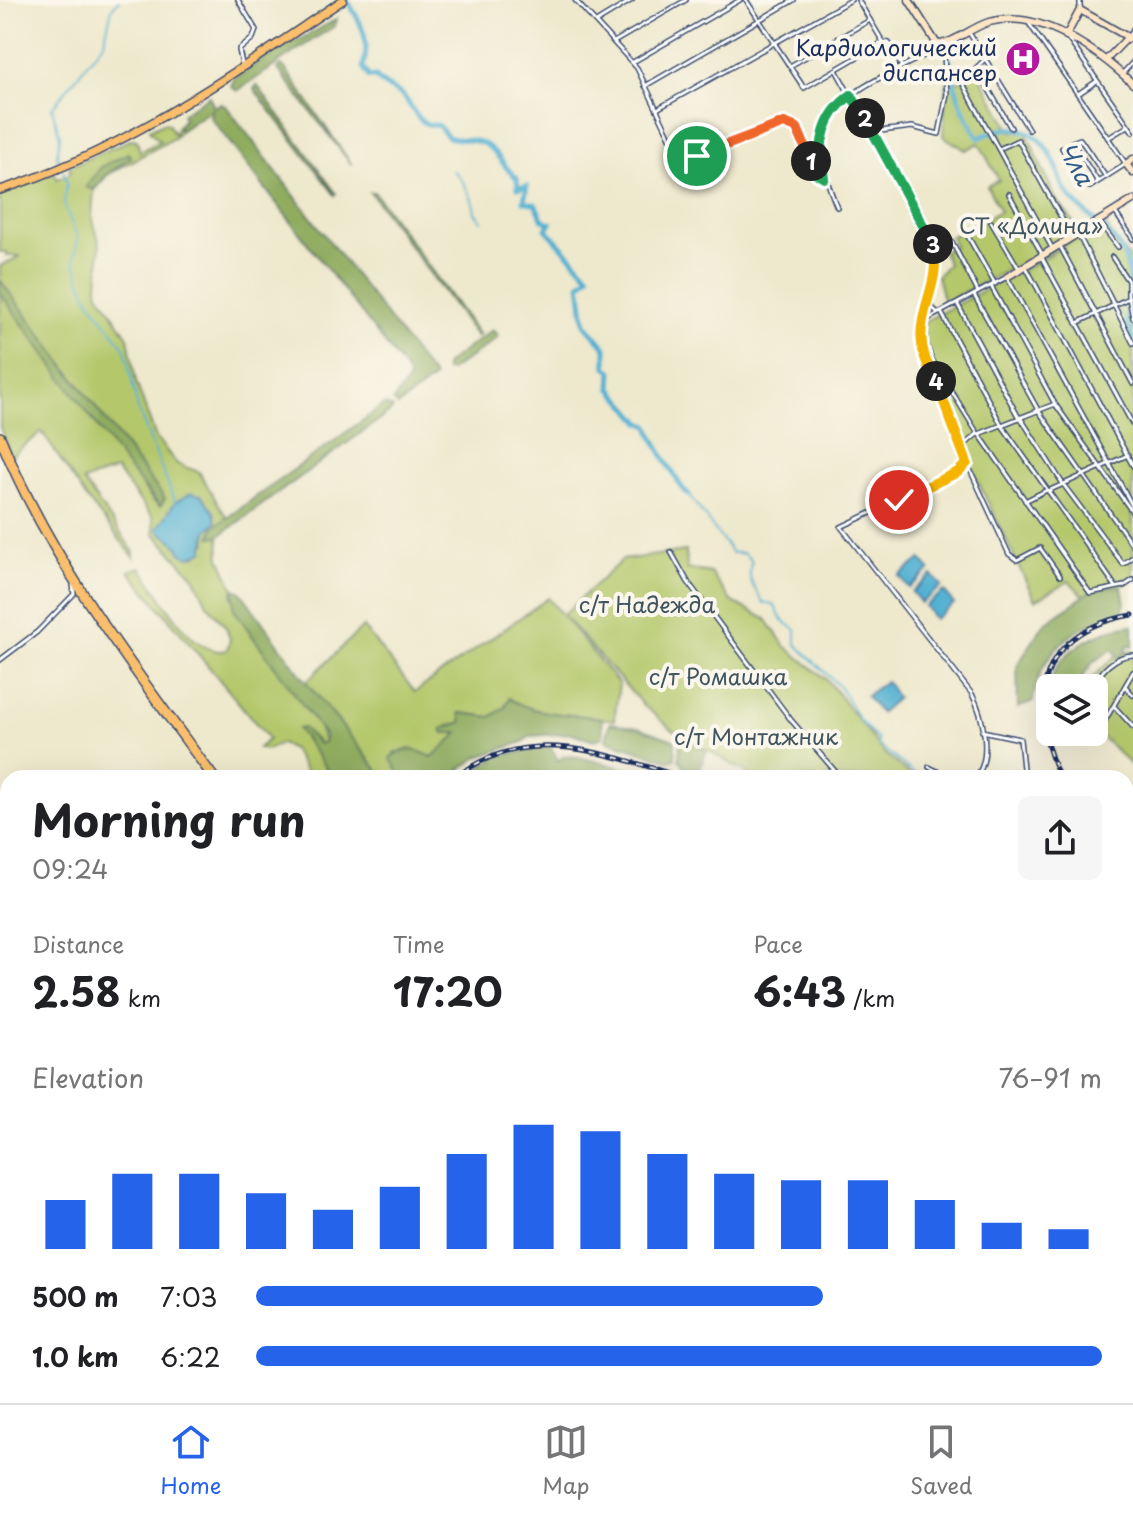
<!DOCTYPE html>
<meta charset="utf-8">
<style>
body{margin:0;font-family:"Playpen Sans",sans-serif;background:#f6f6f6;color:#202124;height:100vh;display:flex;flex-direction:column;font-size:30px;white-space:nowrap}
*{box-sizing:border-box;margin:0}
p{font-size:26px;color:#757577}
.icon{flex:none;width:44px;height:44px;fill:none;stroke:currentColor;stroke-width:2;stroke-linecap:round;stroke-linejoin:round}
.map{position:relative;flex:1;overflow:hidden}
.side{position:absolute;left:0px;top:770px;width:1134px;height:634px;display:flex;flex-direction:column;background:#fff;border-radius:24px 24px 0 0;box-shadow:0 8px 32px #0002}
.side>*{flex:none}
.tools{position:absolute;left:1036px;top:674px;display:grid;gap:16px}
.tools a{display:grid;place-items:center;width:72px;height:72px;border-radius:12px;background:#fff;box-shadow:0 8px 32px #0002;font-size:40px}
.pin{position:absolute;display:grid;place-items:center;width:68px;height:68px;color:#fff;margin:-34px;border:4px solid #fff;border-radius:50%;box-shadow:0 2px 8px #0007}
.km{position:absolute;width:40px;height:40px;margin:-20px;border-radius:50%;background:#222;color:#fff;font-size:22px;line-height:40px;text-align:center}
.round{display:grid;place-items:center;flex:none;width:84px;height:84px;border-radius:12px;background:#f6f6f6}
.summary{display:flex;align-items:center;justify-content:space-between;height:136px;padding:0 32px}
h1{font-size:44px;font-weight:700;line-height:60px}
.metrics{display:grid;grid-template-columns:repeat(3,1fr);gap:12px;height:136px;padding:8px 32px}
.metrics div{display:grid;align-content:center}
.metrics b{font-size:40px;font-weight:700}
.metrics small{font-size:22px;font-weight:400}
.metrics p{font-size:22px}
.chart{height:224px;padding:16px 32px}
.chart p{display:flex;justify-content:space-between}
.chart svg{width:100%;height:144px;margin-top:8px;stroke:#2563eb;stroke-width:6}
ul{padding:0 32px;list-style:none;font-size:26px}
li{display:grid;grid-template-columns:128px 96px 1fr;align-items:center;height:60px}
li i{height:20px;border-radius:10px;background:#2563eb}
.menu{display:flex;justify-content:space-around;align-items:center;height:112px;border-top:2px solid #e0e0e0;background:#fff;font-size:22px;color:#757577}
.menu a{display:grid;justify-items:center;gap:4px}
.menu .selected{color:#2563eb}
.map>svg:first-child{display:block}
</style>
<div class="map">
<svg width="1133" height="1403" viewBox="0 0 1133 1403">
<rect width="100%" height="100%" fill="#fbf7ec"/>
<filter id="ink" filterUnits="userSpaceOnUse"><feTurbulence type="fractalNoise" baseFrequency=".0125" numOctaves="2"/><feDisplacementMap in="SourceGraphic" scale="16" xChannelSelector="R" yChannelSelector="G"/><feConvolveMatrix kernelMatrix="1 2 1 2 8 2 1 2 1" color-interpolation-filters="sRGB"/></filter>
<filter id="wash" filterUnits="userSpaceOnUse"><feTurbulence type="fractalNoise" baseFrequency=".006" numOctaves="4" result="noise"/><feDisplacementMap in="SourceGraphic" scale="32" xChannelSelector="R" yChannelSelector="G"/><feGaussianBlur stdDeviation="1.8" result="paint"/><feColorMatrix in="noise" values="0 0 0 0 0 0 0 0 0 0 0 0 0 0 0 0 0 1.4 0 .05"/><feComposite in="paint" operator="in"/></filter>
<g filter="url(#wash)">
<rect width="100%" height="100%" fill="#eee8cc"/>
<g fill="#b4c76b" stroke="#687b64" stroke-width="2" fill-rule="evenodd">
<polygon points="983,60 976,69 1011,131 1026,132 1055,197 1081,233 1030,264 1027,260 944,303 937,276 948,264 943,252 954,246 950,237 1000,211 987,186 999,180 979,143 966,150 943,136 947,82 960,81 968,75 966,70"/>
<path d="M163,123L168,124L174,134L178,126L182,129L174,138L107,175L94,190L92,216L100,245L98,291L128,337L136,382L156,438L177,464L199,472L227,518L214,527L211,537L219,536L220,558L234,589L232,596L251,634L318,724L324,742L320,744L303,729H298L333,778H310L292,749L281,743L265,750L258,748L269,739L129,571L141,567C159,592 193,660 227,650L230,639L226,627L207,604L195,578L154,533L153,518L116,470L83,481L134,552V557L86,498L42,432L11,456L0,428V292L154,502L160,506L165,499L0,280V266L21,256H7V252H0V195L54,173L57,179L71,173L69,167L132,139L137,140L140,152L160,141L149,130ZM207,531V543L196,556L181,554L177,545Z"/>
<polygon points="1103,222 1133,263 1133,577 1124,584 1083,595 1069,581 1035,600 974,473 946,393 929,365 923,322 1034,264"/>
<polygon points="686,551 687,569 711,573 731,601 766,619 785,646 827,680 885,754 915,778 756,778 673,730 643,705 563,615 622,560"/>
<path d="M548,598L619,684L614,720C579,714 540,717 509,699L505,707L491,717L460,713L463,722L449,725L447,733L458,731L457,737L432,757L410,749L394,753L399,772L393,778H384L306,682L363,627L415,692Z"/>
<polygon points="1121,651 1133,652 1133,767 1094,729 1094,688 1087,688 1089,681"/>
<polygon points="1133,1018 1133,1347 1126,1347 1126,1025"/>
<polygon points="532,1396 657,1396 656,1403 533,1403"/>
<polygon points="972,1396 1057,1396 1061,1400 1075,1396 1101,1396 1106,1403 963,1403"/>
</g>
<g fill="#8fac5f" stroke="#556e5e" stroke-width="2">
<path d="M337,19L335,26C301,46 270,70 237,91L231,86L234,79L292,40H299Z"/>
<polygon points="281,66 284,67 352,165 278,69"/>
<polygon points="257,85 336,193 335,195 254,89"/>
<polygon points="209,96 214,107 221,103 226,106 434,378 398,406 393,401 409,379 406,371 210,117 211,110 180,131 178,126 184,119 182,114"/>
<polygon points="128,153 131,157 107,175 94,190 86,187 101,167"/>
<polygon points="370,192 374,192 479,335 476,336"/>
<polygon points="0,280 165,499 160,506 124,463 0,293"/>
<polygon points="492,330 498,335 495,340 450,371 445,371 445,365"/>
<polygon points="384,405 393,408 390,412 219,536 211,537 214,527"/>
<path d="M1115,586L1122,587L1125,603L1122,613C1074,626 1040,650 1033,701L1018,708L1017,666L1044,624L1091,591Z"/>
<polygon points="234,589 240,591 306,682 384,778 333,778 298,729 303,728 319,744 324,742 325,736 234,610"/>
<path d="M1133,625V646L1127,645L1125,654L1118,657L1113,649L1093,662L1075,688L1050,689C1051,653 1101,628 1133,625Z"/>
<path d="M509,698C537,717 570,713 602,718L603,737L594,740L572,733L530,736L523,742L478,757L448,778H393L399,772L390,758C403,745 418,750 432,757L459,733H444L442,729L462,722L460,713L491,717L505,707Z"/>
<polygon points="610,723 640,728 671,739 675,741 675,759 670,761 606,740"/>
<polygon points="680,735 707,751 698,771 685,767 679,759"/>
<polygon points="550,747 559,761 564,756 578,757 663,778 463,778 499,756"/>
</g>
<g fill="#53b1d2" stroke="#377098" stroke-width="2">
<polygon points="191,493 201,495 214,512 216,522 207,531 203,551 189,557 181,554 177,545 157,529 175,502"/>
<polygon points="921,559 930,570 909,588 899,576"/>
<polygon points="932,575 942,586 921,603 912,592"/>
<polygon points="944,591 954,604 934,619 925,606"/>
<polygon points="886,681 897,698 880,713 866,696"/>
</g>
<g fill="none" stroke-linecap="round" stroke-linejoin="round">
<g stroke="#53b1d2" stroke-width="2">
<polyline points="60,165 57,156 60,137 52,108 104,42 112,8 119,0"/>
<polyline points="63,171 67,183 64,204 78,239 74,259 80,279 90,301 125,349 138,409 175,502"/>
<path d="M453,171C463,177 475,203 475,213L482,221"/>
<path d="M689,495L732,553H743L752,561C745,577 754,588 764,603L774,605L782,620L796,630V644L840,687L860,721L878,740L877,744L920,778"/>
<polyline points="1126,1010 1133,1017"/>
</g>
<g stroke="#53b1d2" stroke-width="5">
<path d="M347,0C362,24 371,40 363,67L369,77H376C383,87 395,89 403,96C414,108 417,127 438,125L448,137C460,141 473,138 484,144C498,151 503,168 517,178L518,188L527,186L524,201L535,204L543,220L551,223L546,229L589,276L580,284L585,324L606,348V367L612,371L611,388L642,423L649,426C653,439 680,489 689,495"/>
<path d="M947,49C955,88 957,103 979,138C1017,118 1042,130 1057,168C1060,176 1061,184 1066,191C1095,232 1133,231 1129,297"/>
<polyline points="1127,300 1127,322 1133,340"/>
</g>
</g>
</g>
<g filter="url(#ink)">
<g fill="none" stroke-linecap="round" stroke-linejoin="round">
<defs>
<g id="street">
<polyline points="238,0 256,30 253,38 239,50 242,64"/>
<polyline points="575,0 637,68 682,162 784,123 797,128 817,174 824,178"/>
<polyline points="746,0 804,88 883,42"/>
<polyline points="858,0 883,42 889,43 902,67"/>
<polyline points="1080,0 1080,10"/>
<polyline points="596,22 632,0"/>
<polyline points="1028,22 1126,164 1090,187 1088,186 1062,148 1072,142 1098,182"/>
<polyline points="968,31 1029,130"/>
<polyline points="1067,37 1133,132"/>
<polyline points="1128,37 1133,29"/>
<polyline points="614,42 686,0"/>
<polyline points="986,58 962,82 1052,248"/>
<polyline points="633,62 740,0"/>
<polyline points="790,66 870,20"/>
<polyline points="977,69 1011,128"/>
<path d="M836,70L934,246C937,278 918,306 920,337L967,463L958,472L841,527L972,694C983,715 993,759 975,778"/>
<polyline points="1122,74 1133,62"/>
<polyline points="645,86 794,0"/>
<polyline points="1078,94 1097,81"/>
<polyline points="657,109 851,0"/>
<polyline points="873,132 912,127 939,134 947,94 943,44"/>
<polyline points="1108,138 1128,126"/>
<polyline points="1072,142 1080,139 1106,177"/>
<polyline points="999,149 1018,140 1072,237"/>
<polyline points="1009,194 1042,254"/>
<path d="M837,207C793,106 856,91 933,51L939,44"/>
<polyline points="1115,212 1133,239"/>
<polyline points="991,222 1018,267"/>
<polyline points="1100,223 1118,247"/>
<polyline points="966,233 995,284"/>
<polyline points="1079,236 1133,343"/>
<polyline points="952,242 978,292"/>
<polyline points="1060,246 1133,384"/>
<polyline points="1112,257 1128,281 1128,299"/>
<polyline points="1042,258 1133,425"/>
<polyline points="1026,267 1133,466"/>
<polyline points="991,286 1055,404 1133,513"/>
<polyline points="974,295 1038,410"/>
<polyline points="1129,298 1133,318"/>
<polyline points="926,302 938,313"/>
<polyline points="958,305 1019,418"/>
<polyline points="941,312 1001,424 1116,587"/>
<polyline points="1077,323 1133,296"/>
<polyline points="1038,410 1133,546"/>
<polyline points="1020,417 1063,484 1123,564 1133,557"/>
<polyline points="978,434 931,358 920,323 1007,277 1133,507"/>
<polyline points="979,434 1090,593 1124,586 1133,580"/>
<polyline points="963,446 976,435 1055,404"/>
<polyline points="967,463 1009,554 1017,560 1040,548 1060,576"/>
<polyline points="1048,491 1128,455"/>
<polyline points="1025,501 1047,490"/>
<polyline points="671,552 688,582 791,720 841,778"/>
<polyline points="0,660 37,632 74,594 73,585"/>
<polyline points="1125,686 1133,695"/>
<path d="M1093,688C1099,672 1115,655 1133,655"/>
<polyline points="1114,706 1133,727"/>
<polyline points="1094,728 1099,731 1133,672"/>
<polyline points="982,731 1020,739 1024,778"/>
<polyline points="929,767 951,778"/>
<polyline points="1126,836 1133,841"/>
<polyline points="0,937 8,932"/>
<polyline points="0,953 8,960"/>
<polyline points="0,982 8,989"/>
<polyline points="0,1031 8,1040"/>
<polyline points="1126,1054 1133,1053"/>
<polyline points="1126,1066 1133,1076"/>
<polyline points="0,1081 8,1090"/>
<polyline points="1126,1087 1133,1096"/>
<polyline points="1126,1116 1133,1125"/>
<polyline points="1126,1146 1133,1156"/>
<polyline points="1126,1157 1133,1166"/>
<polyline points="1126,1178 1133,1173"/>
<polyline points="1126,1203 1133,1198"/>
<polyline points="1126,1213 1133,1223"/>
<polyline points="1126,1248 1133,1257"/>
<polyline points="0,1253 8,1263"/>
<polyline points="0,1283 8,1273"/>
<polyline points="1126,1283 1133,1293"/>
<polyline points="1126,1317 1132,1327"/>
<polyline points="1126,1347 1133,1346"/>
<polyline points="0,1382 8,1350"/>
<polyline points="278,1396 279,1403"/>
<polyline points="415,1396 415,1403"/>
</g>
<g id="secondary">
<path d="M909,0L937,44C954,44 972,27 989,22C1040,8 1098,51 1133,84"/>
<polyline points="1066,36 1080,10 1133,40"/>
<polyline points="1106,60 1128,37"/>
<polyline points="1133,159 1126,164 1133,173"/>
<polyline points="1007,277 1133,200"/>
<polyline points="858,1396 863,1403"/>
</g>
<g id="primary">
<path d="M0,190C128,150 233,73 343,0"/>
<polyline points="1126,1351 1133,1351"/>
<polyline points="1126,1357 1133,1356"/>
<polyline points="925,1403 935,1396"/>
<polyline points="933,1403 943,1396"/>
</g>
<g id="highway">
<path d="M0,437C51,563 134,669 214,778"/>
<polyline points="529,1396 529,1403"/>
</g>
</defs>
<use href="#street" stroke="#3b4b6e" stroke-width="6"/>
<use href="#secondary" stroke="#3b4b6e" stroke-width="9"/>
<use href="#primary" stroke="#3b4b6e" stroke-width="10"/>
<use href="#highway" stroke="#3b4b6e" stroke-width="12"/>
<use href="#street" stroke="#fff" stroke-width="3"/>
<use href="#secondary" stroke="#fde5c5" stroke-width="6"/>
<use href="#primary" stroke="#fabe6d" stroke-width="7"/>
<use href="#highway" stroke="#fabe6d" stroke-width="9"/>
<defs>
<g id="rail">
<path d="M455,778C527,721 608,755 685,778"/>
<path d="M1060,778C1024,701 1040,629 1133,615"/>
<polyline points="1126,905 1133,925"/>
<polyline points="1126,1008 1133,993"/>
<polyline points="0,1303 8,1293"/>
<polyline points="0,1341 8,1341"/>
<polyline points="0,1355 8,1357"/>
<polyline points="84,1396 90,1403"/>
<polyline points="267,1396 268,1403"/>
<polyline points="481,1396 482,1403"/>
<polyline points="499,1396 500,1403"/>
<polyline points="1114,1396 1119,1403"/>
</g>
</defs>
<use href="#rail" stroke="#1b2f5e" stroke-width="5"/>
<use href="#rail" stroke="#fbf7ec" stroke-width="2" stroke-dasharray="6" stroke-linecap="butt"/>
</g>
</g>
<g fill="none" stroke-linecap="round" stroke-linejoin="round" filter="url(#ink)">
<defs>
<polyline id="split-1" points="697,156 784,123 797,128 811,161"/>
<path id="split-2" d="M811,161L817,174L824,178C817,145 823,115 851,95L865,118"/>
<polyline id="split-3" points="865,118 933,244"/>
<path id="split-4" d="M933,244C945,296 899,321 936,381"/>
<polyline id="split-5" points="899,500 958,472 967,463 936,381"/>
</defs>
<use href="#split-1" stroke="#fff" stroke-width="16"/>
<use href="#split-2" stroke="#fff" stroke-width="16"/>
<use href="#split-3" stroke="#fff" stroke-width="16"/>
<use href="#split-4" stroke="#fff" stroke-width="16"/>
<use href="#split-5" stroke="#fff" stroke-width="16"/>
<use href="#split-1" stroke="#f0652b" stroke-width="10"/>
<use href="#split-2" stroke="#22a559" stroke-width="10"/>
<use href="#split-3" stroke="#22a559" stroke-width="10"/>
<use href="#split-4" stroke="#f5b400" stroke-width="10"/>
<use href="#split-5" stroke="#f5b400" stroke-width="10"/>
</g>
<defs>
<symbol id="hospital-disc" viewBox="-11 -11 22 22"><circle r="9.5" fill="#b5179e" stroke="#fbf7ec"/><path d="M-5-5h3v3.5h4V-5h3V5h-3V1.5h-4V5h-3Z" fill="#fff"/></symbol>
</defs>
<g fill-rule="evenodd">
<use href="#hospital-disc" x="1003" y="39" width="40" height="40"/>
</g>
<g text-anchor="middle" dominant-baseline="central" stroke-width="8" stroke-linejoin="round" paint-order="stroke">
<g font-size="22" fill="#1b2f5e" stroke="#fbf7ec" text-anchor="end">
<text x="997" y="46">Кардиологический<tspan x="997" dy="25">диспансер</tspan></text>
</g>
<g font-size="22" fill="#415561" stroke="#fbf7ec">
<text x="1031" y="224">СТ «Долина»</text>
<text x="647" y="603">с/т Надежда</text>
<text x="718" y="675">с/т Ромашка</text>
<text x="756" y="735">с/т Монтажник</text>
</g>
<g font-size="24" font-style="italic" fill="#2f5c87" stroke="#fbf7ec">
<text transform="translate(1077 163) rotate(61)">Чла</text>
</g>
</g>
</svg>
<div class="tools">
<a><svg class="icon" aria-label="layers" viewBox="0 0 24 24"><path d="M12 4l9 5-9 5-9-5zM3 14l9 5 9-5"/></svg></a>
</div>
<div class="pin" style="left:697px;top:156px;background:#1e9e55"><svg class="icon" aria-label="arrive" viewBox="0 0 24 24"><path d="M6 21V4h12l-3 4 3 4H6"/></svg></div>
<div class="pin" style="left:899px;top:500px;background:#d93025"><svg class="icon" aria-label="check" viewBox="0 0 24 24"><path d="M5 12l5 5 9-10"/></svg></div>
<b class="km" style="left:811px;top:161px">1</b>
<b class="km" style="left:865px;top:118px">2</b>
<b class="km" style="left:933px;top:244px">3</b>
<b class="km" style="left:936px;top:381px">4</b>
<section class="side">
<div class="summary"><div><h1>Morning run</h1><p>09:24</p></div><a class="round"><svg class="icon" aria-label="share" viewBox="0 0 24 24"><path d="M12 15V3M7 8l5-5 5 5M5 13v7h14v-7"/></svg></a></div>
<div class="metrics">
<div><p>Distance</p><b>2.58<small> km</small></b></div>
<div><p>Time</p><b>17:20</b></div>
<div><p>Pace</p><b>6:43<small> /km</small></b></div>
</div>
<div class="chart"><p><span>Elevation</span>76–91 m</p>
<svg viewBox="0 0 160 44" preserveAspectRatio="none"><path d="M5 44V29M15 44V21M25 44V21M35 44V27M45 44V32M55 44V25M65 44V15M75 44V6M85 44V8M95 44V15M105 44V21M115 44V23M125 44V23M135 44V29M145 44V36M155 44V38"/></svg>
</div>
<ul>
<li><b>500 m</b>7:03<i style="width:67%"></i></li>
<li><b>1.0 km</b>6:22<i style="width:100%"></i></li>
</ul>
</section>
</div>
<nav class="menu">
<a class="selected"><svg class="icon" aria-label="home" viewBox="0 0 24 24"><path d="M3 11l9-7 9 7M6 9v11h12V9"/></svg>Home</a>
<a><svg class="icon" aria-label="map" viewBox="0 0 24 24"><path d="M3 6l6-2 6 2 6-2v14l-6 2-6-2-6 2zM9 4v14M15 6v14"/></svg>Map</a>
<a><svg class="icon" aria-label="saved" viewBox="0 0 24 24"><path d="M7 4h10v16l-5-4-5 4z"/></svg>Saved</a>
</nav>
